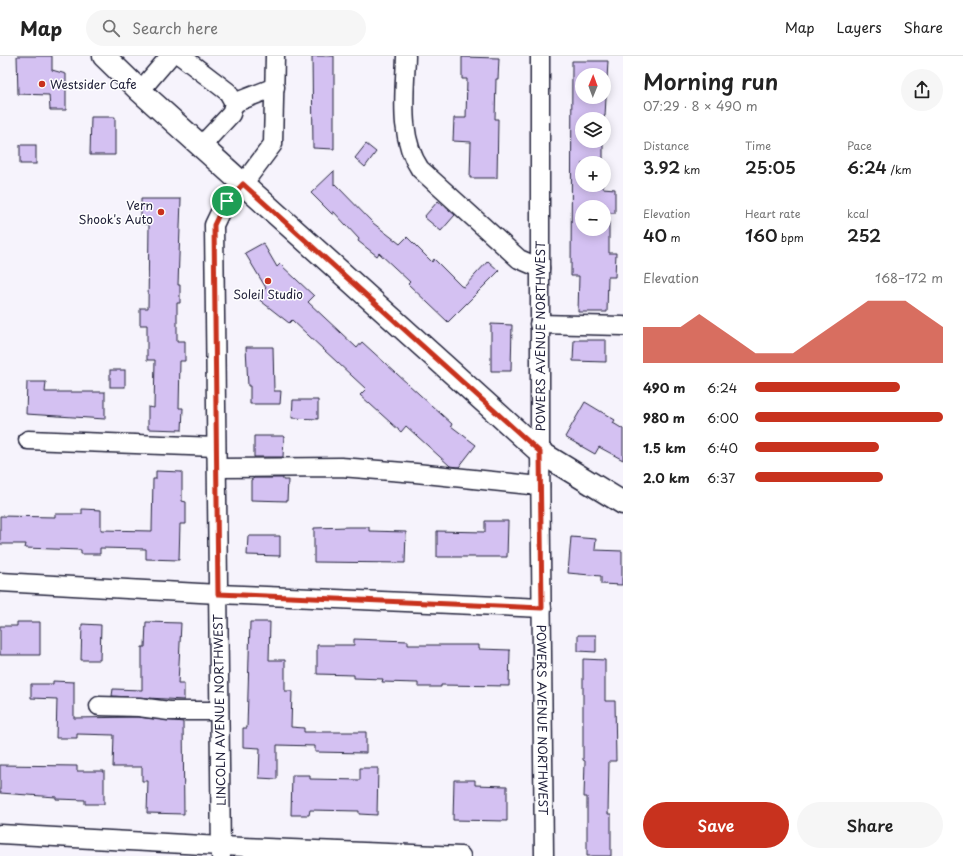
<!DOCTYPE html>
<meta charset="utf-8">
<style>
body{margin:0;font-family:"Playpen Sans",sans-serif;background:#f6f6f6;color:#222;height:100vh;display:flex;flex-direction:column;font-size:15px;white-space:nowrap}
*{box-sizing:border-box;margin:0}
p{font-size:13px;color:#767676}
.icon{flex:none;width:22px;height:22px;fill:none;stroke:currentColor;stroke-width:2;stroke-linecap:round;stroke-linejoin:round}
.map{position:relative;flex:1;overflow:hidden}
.sheet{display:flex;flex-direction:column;background:#fff;width:340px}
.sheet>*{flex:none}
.needle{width:26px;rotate:1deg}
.controls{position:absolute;left:575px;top:12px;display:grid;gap:8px}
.controls a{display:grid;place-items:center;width:36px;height:36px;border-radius:50%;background:#fff;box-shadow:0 2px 10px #0003;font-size:20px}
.pin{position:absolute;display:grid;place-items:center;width:34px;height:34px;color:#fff;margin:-17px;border:2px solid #fff;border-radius:50%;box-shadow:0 1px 4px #0007}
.round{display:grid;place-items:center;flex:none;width:42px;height:42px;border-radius:21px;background:#f6f6f6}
.headline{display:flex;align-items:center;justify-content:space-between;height:68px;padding:0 20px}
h1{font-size:22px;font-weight:600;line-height:30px}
.stats{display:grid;grid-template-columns:repeat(3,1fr);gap:6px;height:68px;padding:4px 20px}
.stats div{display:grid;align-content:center}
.stats b{font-size:17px;font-weight:600}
.stats small{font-size:11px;font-weight:400}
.stats p{font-size:11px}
.chart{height:112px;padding:8px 20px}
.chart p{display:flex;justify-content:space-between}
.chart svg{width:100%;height:72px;margin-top:4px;fill:#c8321e;opacity:.7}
.action{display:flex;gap:8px;margin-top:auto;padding:8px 20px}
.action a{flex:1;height:46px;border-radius:24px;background:#c8321e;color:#fff;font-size:16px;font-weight:600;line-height:46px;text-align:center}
.action a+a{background:#f6f6f6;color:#222}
ul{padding:0 20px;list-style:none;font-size:13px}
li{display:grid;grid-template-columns:64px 48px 1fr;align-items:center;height:30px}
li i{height:10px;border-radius:5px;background:#c8321e}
header{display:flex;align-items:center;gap:24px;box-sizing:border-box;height:56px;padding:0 20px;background:#fff;border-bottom:1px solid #e0e0e0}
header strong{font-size:19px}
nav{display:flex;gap:22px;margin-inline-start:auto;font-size:14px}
.search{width:280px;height:36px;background:#f6f6f6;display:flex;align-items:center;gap:10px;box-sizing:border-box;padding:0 14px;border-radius:22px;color:#767676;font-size:15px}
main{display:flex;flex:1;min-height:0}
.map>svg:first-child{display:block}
</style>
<header>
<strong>Map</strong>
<div class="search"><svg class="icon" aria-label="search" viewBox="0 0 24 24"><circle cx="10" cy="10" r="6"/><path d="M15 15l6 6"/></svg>Search here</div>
<nav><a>Map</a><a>Layers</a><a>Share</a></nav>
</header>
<main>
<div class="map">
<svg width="623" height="800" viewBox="0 0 623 800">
<rect width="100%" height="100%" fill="#f6f3fc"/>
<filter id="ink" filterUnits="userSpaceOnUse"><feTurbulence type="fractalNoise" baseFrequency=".025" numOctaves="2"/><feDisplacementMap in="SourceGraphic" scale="8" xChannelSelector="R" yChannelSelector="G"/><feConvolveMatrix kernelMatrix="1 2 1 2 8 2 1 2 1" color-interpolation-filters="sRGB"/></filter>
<g filter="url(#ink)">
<g fill="#d4c1f2" stroke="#22223b" fill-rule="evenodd">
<polygon points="17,0 52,0 52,14 66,18 66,54 50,54 49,39 18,38"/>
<polygon points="312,0 334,0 334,93 313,92"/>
<polygon points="462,1 499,2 498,23 496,23 495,63 498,63 497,122 470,122 471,86 453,85 454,62 466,62 467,23 462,23"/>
<path d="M572,5H608L605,60H604V63H582V85H603V107H582V129H603V132L615,133V157H609V197H616L615,221H608L607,256H578L579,220H571ZM582,19H604V41H582ZM582,151H604V173H582Z"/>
<polygon points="91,61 115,61 115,99 90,99"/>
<polygon points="366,88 376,96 365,111 355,102"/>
<rect x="20" y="89" width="16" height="19"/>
<polygon points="334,115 334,129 335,128 373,167 400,188 407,181 432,206 434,203 461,230 464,231 488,205 499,215 448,266 408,228 410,226 379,197 377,200 358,185 359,183 333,155 333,159 311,137"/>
<polygon points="141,143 181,143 178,229 180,229 180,247 177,247 177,285 185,285 185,305 180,305 179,352 183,352 182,374 148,373 148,351 154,352 155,304 147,304 147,269 140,269 140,252 148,252 149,168 141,168"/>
<polygon points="438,145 455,159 441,175 424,161"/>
<polygon points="263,187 277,211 280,208 314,240 308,246 357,292 362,286 431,349 452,368 451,370 476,389 459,411 450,410 406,370 401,376 360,339 366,333 324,294 292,264 289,267 257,242 266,232 245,197"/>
<polygon points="491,268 512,269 511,315 491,315"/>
<polygon points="574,284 606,284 606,306 573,305"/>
<polygon points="246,291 273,291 274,335 281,335 280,348 250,348 250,330 248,330"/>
<rect x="110" y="314" width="15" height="17"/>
<polygon points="27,326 46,326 45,336 105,336 105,363 26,358"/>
<polygon points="293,344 318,344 318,363 292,362"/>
<polygon points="585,346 615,364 613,367 623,373 623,404 599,391 595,398 565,381"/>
<polygon points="254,380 284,380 283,401 254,401"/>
<polygon points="156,415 182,416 182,445 186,446 186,468 180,468 179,504 146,503 146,493 100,492 100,498 81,498 81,494 25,492 26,488 0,488 0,460 55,461 55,458 82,458 82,453 101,454 101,474 152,475 153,423 156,423"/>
<polygon points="254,422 283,422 283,424 288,424 287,445 251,444 251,424"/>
<polygon points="485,465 508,465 507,501 437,501 437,475 485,476"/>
<polygon points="348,471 369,471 369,475 406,476 405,507 314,506 314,472"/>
<polygon points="248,480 280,480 280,500 247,499"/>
<polygon points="571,481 596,483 595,494 622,495 622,529 601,528 601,520 568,517"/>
<polygon points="17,566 40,566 40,599 0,599 0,570 17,570"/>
<polygon points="146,566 181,567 178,628 184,628 184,644 112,640 113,633 142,634 142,591 145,591"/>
<polygon points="250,566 270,566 269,604 285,604 285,635 292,635 291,671 304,672 304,676 366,676 366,697 315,696 315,690 277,689 277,723 259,722 260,692 243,691 243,672 247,672"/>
<polygon points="82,568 101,569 100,604 81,604"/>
<polygon points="578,579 596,579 596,596 578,595"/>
<polygon points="354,583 408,585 408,589 479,589 479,593 510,594 509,630 441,629 441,631 418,631 418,627 382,626 383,623 354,622 354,619 317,618 317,589 354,589"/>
<polygon points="583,603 605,604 605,645 615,645 616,705 609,705 608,758 611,758 611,800 587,800 587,741 584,741 585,705 583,704"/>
<polygon points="53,625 74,626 74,662 138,661 183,666 184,758 147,757 148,725 142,725 142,711 113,711 114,679 77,678 77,682 56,682 57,643 31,642 31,628 53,628"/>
<polygon points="0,709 77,710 77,715 104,715 104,748 85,748 85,744 56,743 56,741 0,737"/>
<polygon points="360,712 378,712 377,759 359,758 359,755 310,754 309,759 291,759 292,719 310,719 310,723 360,724"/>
<polygon points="454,724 475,724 475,729 507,730 507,765 453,764"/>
</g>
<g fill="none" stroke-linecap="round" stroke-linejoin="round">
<defs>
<g id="minor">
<polyline points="181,0 228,36 234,47 231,58 202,89"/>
<path d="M406,0C405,37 398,81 420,113L519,203L540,212"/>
<path id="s1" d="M540,0V396L544,800"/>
<polyline points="140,35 170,0"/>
<polyline points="234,47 275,31"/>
<polyline points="539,268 623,270"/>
<polyline points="28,384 216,391"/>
<polyline points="217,412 341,411 416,417 540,430"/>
<polyline points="0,526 218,538 542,552"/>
<polyline points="99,650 139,651 169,655 219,655"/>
<polyline points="0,778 221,790 461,800"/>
<polyline points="221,800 214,169 224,148 243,128 273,88 275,0"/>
</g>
<polyline id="major" points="104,0 140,35 540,396 623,447"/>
</defs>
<use href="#minor" stroke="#22223b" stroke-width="21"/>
<use href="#major" stroke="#22223b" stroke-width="25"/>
<use href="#minor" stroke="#fff" stroke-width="18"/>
<use href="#major" stroke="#fff" stroke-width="22"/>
</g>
</g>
<g fill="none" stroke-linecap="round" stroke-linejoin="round" filter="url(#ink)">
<defs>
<polygon id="route" points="243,128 540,396 542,552 218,538 214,169 224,148"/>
</defs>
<use href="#route" stroke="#fff" stroke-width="8"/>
<use href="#route" stroke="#c8321e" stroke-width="5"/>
</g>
<g fill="#c8321e" stroke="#fff" stroke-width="1.5">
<circle cx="42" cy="28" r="4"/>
<circle cx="161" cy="156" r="4"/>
<circle cx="268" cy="225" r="4"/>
</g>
<g text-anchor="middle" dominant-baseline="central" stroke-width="3" stroke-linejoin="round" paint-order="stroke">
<g font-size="12" fill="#22223b" stroke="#fff" text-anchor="start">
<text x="50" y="28">Westsider Cafe</text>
<text x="153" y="149" text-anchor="end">Vern<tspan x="153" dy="14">Shook's Auto</tspan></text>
<text x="268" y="238" text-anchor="middle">Soleil Studio</text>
</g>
<g font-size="12" fill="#22223b" stroke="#fff">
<text transform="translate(540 280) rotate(-90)">POWERS AVENUE NORTHWEST</text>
<text transform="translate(219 654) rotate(-91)">LINCOLN AVENUE NORTHWEST</text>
<text stroke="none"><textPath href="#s1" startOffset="664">POWERS AVENUE NORTHWEST</textPath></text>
</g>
</g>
</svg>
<div class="controls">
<a><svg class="needle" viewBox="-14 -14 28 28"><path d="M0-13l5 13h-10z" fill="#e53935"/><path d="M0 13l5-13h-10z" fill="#767676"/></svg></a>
<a><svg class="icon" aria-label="layers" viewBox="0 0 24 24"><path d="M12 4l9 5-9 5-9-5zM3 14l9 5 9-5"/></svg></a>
<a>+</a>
<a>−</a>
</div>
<div class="pin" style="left:227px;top:145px;background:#1e9e55"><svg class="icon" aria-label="arrive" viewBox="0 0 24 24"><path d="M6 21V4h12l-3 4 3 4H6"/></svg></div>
</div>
<section class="sheet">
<div class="headline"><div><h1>Morning run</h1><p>07:29 · 8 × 490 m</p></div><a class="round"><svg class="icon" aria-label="share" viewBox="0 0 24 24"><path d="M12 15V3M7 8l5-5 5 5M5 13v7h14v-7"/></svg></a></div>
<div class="stats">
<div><p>Distance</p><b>3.92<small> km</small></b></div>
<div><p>Time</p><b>25:05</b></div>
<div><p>Pace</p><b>6:24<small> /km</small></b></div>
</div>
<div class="stats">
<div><p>Elevation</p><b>40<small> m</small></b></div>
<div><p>Heart rate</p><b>160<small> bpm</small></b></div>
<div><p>kcal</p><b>252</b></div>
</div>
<div class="chart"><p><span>Elevation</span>168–172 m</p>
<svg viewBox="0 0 160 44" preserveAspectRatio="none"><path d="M0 44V22L10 22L20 22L30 14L40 22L50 30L60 38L70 38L80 38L90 30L100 22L110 14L120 6L130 6L140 6L150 14L160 22V44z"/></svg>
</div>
<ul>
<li><b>490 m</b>6:24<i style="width:77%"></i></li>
<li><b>980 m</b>6:00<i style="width:100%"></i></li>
<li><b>1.5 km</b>6:40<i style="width:66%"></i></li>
<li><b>2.0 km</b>6:37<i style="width:68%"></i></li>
</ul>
<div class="action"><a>Save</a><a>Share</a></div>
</section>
</main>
